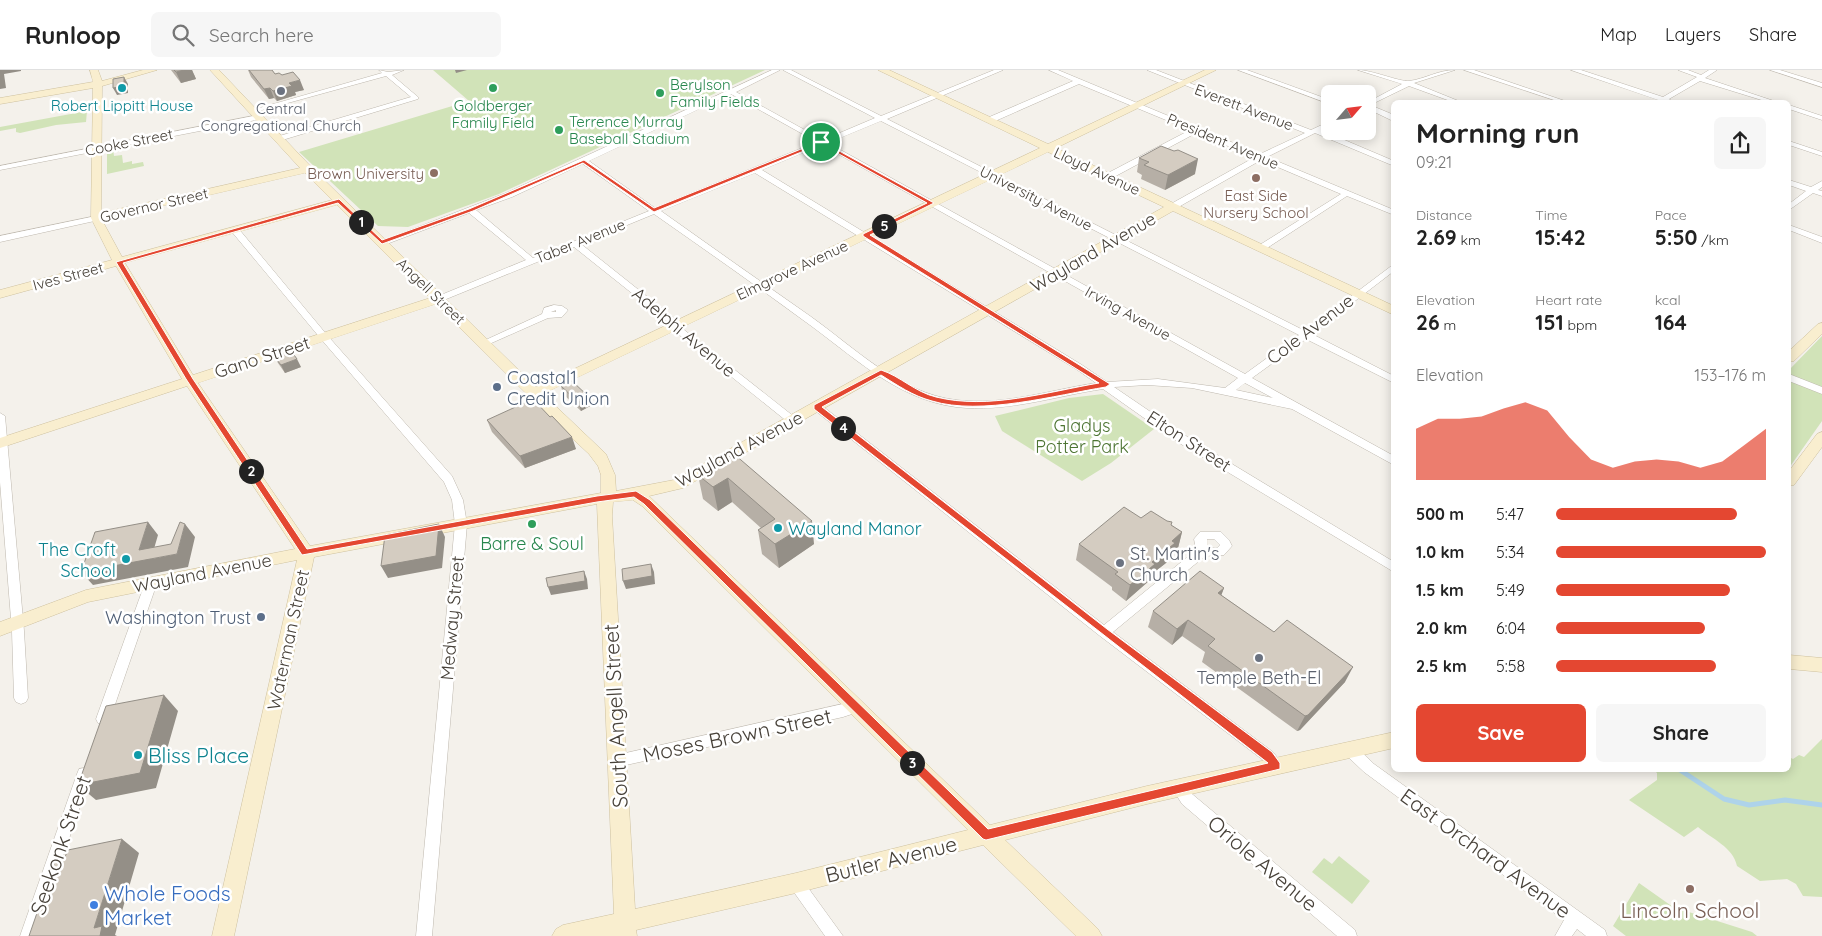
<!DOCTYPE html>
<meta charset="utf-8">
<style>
body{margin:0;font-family:Quicksand,sans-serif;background:#f6f6f6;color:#222;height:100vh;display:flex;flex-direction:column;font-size:19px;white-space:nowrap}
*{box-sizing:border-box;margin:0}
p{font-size:16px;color:#767676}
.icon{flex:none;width:28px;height:28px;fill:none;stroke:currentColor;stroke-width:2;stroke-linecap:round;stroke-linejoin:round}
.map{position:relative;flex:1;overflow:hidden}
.panel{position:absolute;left:1391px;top:30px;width:400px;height:672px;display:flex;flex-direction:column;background:#fff;border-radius:8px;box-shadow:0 2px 12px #0003}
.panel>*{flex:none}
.needle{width:32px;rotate:62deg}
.tools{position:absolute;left:1321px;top:15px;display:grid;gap:10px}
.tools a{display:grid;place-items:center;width:55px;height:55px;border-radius:8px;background:#fff;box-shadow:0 2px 12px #0003;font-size:25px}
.pin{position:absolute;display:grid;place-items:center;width:42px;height:42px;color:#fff;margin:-21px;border:2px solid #fff;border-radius:50%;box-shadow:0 1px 5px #0007}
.km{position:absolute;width:25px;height:25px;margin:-12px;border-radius:50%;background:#222;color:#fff;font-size:14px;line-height:25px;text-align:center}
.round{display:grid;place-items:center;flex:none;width:52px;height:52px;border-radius:8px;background:#f6f6f6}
.overview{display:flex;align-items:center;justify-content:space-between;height:85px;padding:0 25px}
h1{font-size:28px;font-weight:800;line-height:38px}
.stats{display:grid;grid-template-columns:repeat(3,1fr);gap:8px;height:85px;padding:5px 25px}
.stats div{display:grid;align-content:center}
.stats b{font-size:21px;font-weight:800}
.stats small{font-size:14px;font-weight:400}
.stats p{font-size:14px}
.chart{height:140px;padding:10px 25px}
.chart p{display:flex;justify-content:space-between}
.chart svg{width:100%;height:90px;margin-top:5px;fill:#e44731;opacity:.7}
.action{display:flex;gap:10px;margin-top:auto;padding:10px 25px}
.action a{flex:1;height:58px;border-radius:8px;background:#e44731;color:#fff;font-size:20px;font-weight:800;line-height:58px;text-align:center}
.action a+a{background:#f6f6f6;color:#222}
ul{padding:0 25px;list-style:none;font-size:16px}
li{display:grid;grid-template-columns:80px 60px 1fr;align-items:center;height:38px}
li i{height:12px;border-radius:6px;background:#e44731}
header{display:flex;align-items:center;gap:30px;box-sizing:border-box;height:70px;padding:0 25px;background:#fff;border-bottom:1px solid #e0e0e0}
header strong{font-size:24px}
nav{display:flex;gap:28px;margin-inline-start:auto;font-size:18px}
.search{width:350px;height:45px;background:#f6f6f6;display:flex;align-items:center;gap:12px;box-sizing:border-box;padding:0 18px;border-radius:8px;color:#767676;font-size:19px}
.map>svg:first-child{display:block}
</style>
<header>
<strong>Runloop</strong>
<div class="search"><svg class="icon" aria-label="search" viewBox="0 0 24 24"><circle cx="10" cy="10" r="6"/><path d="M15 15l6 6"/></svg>Search here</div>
<nav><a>Map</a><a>Layers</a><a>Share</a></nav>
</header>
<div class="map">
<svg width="1822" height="866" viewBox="0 0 1822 866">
<rect width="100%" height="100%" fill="#f4f1eb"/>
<g fill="#d1e3b8">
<polygon points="433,0 765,0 499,124 408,157 378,156 299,82 469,31"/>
<polygon points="87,41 86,52 56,55 20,63 16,62 16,58 0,61 0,57"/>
<polygon points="113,79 114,86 122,85 123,93 132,91 132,94 143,92 144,96 107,104 107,80"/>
<polygon points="1822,266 1822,351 1789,398 1789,300"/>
<polygon points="1103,324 1154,359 1111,393 1082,411 1002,361 995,346 1069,328"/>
<path d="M1822,669V827L1803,826L1796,814L1787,809L1760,811L1737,796C1733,777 1712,769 1698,757L1684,767L1629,730L1657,710V703L1654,700H1789V687L1793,689L1799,685L1804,687Z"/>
<polygon points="1339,786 1370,811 1352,834 1312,802 1324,788 1332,794"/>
<polygon points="1639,813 1673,837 1752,862 1757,866 1626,866 1613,856"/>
</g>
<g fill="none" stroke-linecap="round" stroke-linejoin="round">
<polyline stroke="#aed3ea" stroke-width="5" points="1680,700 1724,729 1749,735 1785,730 1822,735"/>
<defs>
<g id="street">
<polygon points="379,0 388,2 404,0 392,5 418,27 418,29 279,71 276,71 276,67 411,27 386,6 255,42 249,41 382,3"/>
<path d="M772,0H780L736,22L823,70L875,48L783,0H791L881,46L994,0H1003L887,49L1305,261L1394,194V201L1312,264L1394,306V313L1306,269L1252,308L1394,386V395L1292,339L1192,318L1147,315L1114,317L1189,368L1394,492V502L1181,374L1103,319C1056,326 1005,343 956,337C895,329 851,284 803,250C754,214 704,179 654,144L581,174L674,248L683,259L797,349L798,351L797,353H789L677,263L668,252L574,177L439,232L434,229L436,227L526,190L469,143L384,175L381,176L377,173L506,123ZM731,24L817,72L655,138L589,91ZM881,51L1299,265L1245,304L828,73ZM822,75L1238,308L1225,318L1158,309L1107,312L1082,295L762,100ZM583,94L649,141L533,188L476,140L512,127ZM755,103L1076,299L1096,313C1050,320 1003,336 956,330C899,323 855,278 810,246C760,211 710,176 661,141ZM1245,313L1273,328L1236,320Z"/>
<polygon points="1049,0 1058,0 1260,84 1305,63 1147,0 1156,0 1311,60 1330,51 1330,56 1321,60 1394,91 1394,96 1315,63 1267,87 1394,140 1394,145 1347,126 1264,180 1258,180 1258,176 1341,124 1261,90 1175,139 1169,139 1169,135 1255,87 1196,63 1112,108 1106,108 1106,104 1190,60 1079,14 993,52 987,52 987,48 1073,11"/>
<polygon points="1238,0 1247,0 1330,30 1330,34"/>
<path d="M1358,0C1372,0 1400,12 1409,11C1425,9 1438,0 1455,0L1414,13L1461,32H1453L1409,16L1370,35L1394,45V50H1391L1368,39V32L1402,14Z"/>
<polygon points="1464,0 1474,0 1568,32 1560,32"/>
<polygon points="1571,0 1581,0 1663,27 1697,7 1678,0 1688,0 1701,5 1709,0 1717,0 1705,8 1777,32 1768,32 1700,11 1669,29 1673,32 1657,32 1658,30"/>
<polygon points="1770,0 1780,0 1822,13 1822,17"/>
<polygon points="1789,35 1822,46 1822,50 1789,39"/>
<polygon points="258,45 262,47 261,49 0,100 0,96"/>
<polygon points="1789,71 1822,82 1822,86 1789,75"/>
<polygon points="1789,110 1811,117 1822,111 1822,117 1818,120 1822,121 1822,126 1813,123 1789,140 1789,134 1806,121 1789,115"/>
<polygon points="96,146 100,148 99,150 0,172 0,166"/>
<polygon points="1789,155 1822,167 1822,173 1789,160"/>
<polygon points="232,158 238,158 327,265 452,406 463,430 467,454 432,866 416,866 455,454 452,430 444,412 321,269 232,162"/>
<path d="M554,235L562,236L568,240L562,247L548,248L487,275L484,276L479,273L542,244L544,238ZM556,240V242H551Z"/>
<polygon points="1789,304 1822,317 1822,324 1789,311"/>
<path d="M817,334L821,335L1104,555L1196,480L1194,469L1200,462H1221L1229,470L1232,476L1224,485L1205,486L1113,562L1273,682L1284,696L1282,700L1277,702L1272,700L1263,690L1100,566L813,339L812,337L813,335ZM1207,469H1214L1220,475L1217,478H1207Z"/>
<polygon points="0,343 5,346 24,561 28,628 26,632 21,634 16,632 14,628 12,561 0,412"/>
<polygon points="151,508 155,510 157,513 110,649 108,653 103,655 98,653 96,649 145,513 147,510"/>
<polygon points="856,631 861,633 863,637 861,641 843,647 617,697 612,695 610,691 612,687 617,685"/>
<polygon points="1350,674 1355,676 1374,694 1605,860 1607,866 1586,866 1577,859 1572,866 1555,866 1564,850 1364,702 1345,684 1343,680 1345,676"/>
<polygon points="84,698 89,699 91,704 36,866 20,866 77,704 79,699"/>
<polygon points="1179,711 1184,713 1192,724 1355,860 1357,866 1337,866 1182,734 1172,718 1174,713"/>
<polygon points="796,805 801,808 843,866 825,866 791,818 788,813 791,808"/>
</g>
<g id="secondary">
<path d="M90,0H98L102,11L143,0H157L102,16L101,143L300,98L210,0H219L315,101L536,317L1040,78L878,0H889L1048,74L1205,0H1216L1056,78L1394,236V245L1173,141L683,418L649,426L990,755L1147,716L1394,662V678L1147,734L1005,770L1098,859L1102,866H1076L983,775L796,823L636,860L637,866H552L556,859L563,855L614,844L597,434L314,487L234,866H212L297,490L88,532L0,566V552L86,520L295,479L187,316L0,378V368L182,309L116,196L0,228V220L112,190L91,148L93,18L0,34V28L93,12ZM1048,82L1164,137L674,410L616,421L615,405L606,384L543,324ZM305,103L332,130L122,187L102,150ZM337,135L430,228L193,305L125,193ZM436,234L560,357L589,384L598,396L601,405V423L310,476L198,313ZM633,430L642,436L968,760L796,803L635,839L612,446L613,432Z"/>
<polygon points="1822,253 1822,264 1794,291 1789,292 1789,281 1818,254"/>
<polygon points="1822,362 1822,377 1794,415 1789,416 1789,401 1817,364"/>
<polygon points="1789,585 1822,588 1822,602 1789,599"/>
</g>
</defs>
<use href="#street" stroke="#beb8ae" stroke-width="1"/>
<use href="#secondary" stroke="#cec19f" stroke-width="1"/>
<use href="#street" fill="#fff" fill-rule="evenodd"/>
<use href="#secondary" fill="#f9eecf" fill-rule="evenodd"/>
</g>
<g fill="#b6afa6">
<polygon points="171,0 192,0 196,9 181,13"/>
<polygon points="248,0 272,0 275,4 282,5 304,20 295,22 296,25 277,31 274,28 269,29 251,7"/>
<polygon points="1139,88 1195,104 1165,120 1141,109 1142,105 1137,102"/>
<polygon points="273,285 301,297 285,303 278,293"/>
<polygon points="561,316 589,327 592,335 581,341 563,324"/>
<polygon points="550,347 576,379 525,398 492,362 487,350"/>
<polygon points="734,384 814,474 779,498 762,484 758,460 761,458 732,432 718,441 703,429 698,405"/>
<polygon points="1141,448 1171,455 1182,462 1178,478 1172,483 1171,489 1152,504 1150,510 1126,531 1112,520 1112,517 1076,490 1079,474"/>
<polygon points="1224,518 1221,525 1345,612 1300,660 1297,661 1202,592 1205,582 1182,566 1172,575 1148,557 1153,541"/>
</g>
<g fill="#948f87">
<polygon points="0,0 21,0 21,1 4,4 6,18 0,19"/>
<polygon points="184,0 192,0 196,9 181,13 176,2"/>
<polygon points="455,0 467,0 456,3"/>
<polygon points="124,7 128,14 128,23 117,25 113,18"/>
<polygon points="300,10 304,20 295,22 296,25 277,31 273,21 289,13"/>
<polygon points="270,18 274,28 269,29 264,19"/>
<polygon points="1198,89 1195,104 1165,120 1168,105"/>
<polygon points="297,289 301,297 285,303 281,295"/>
<polygon points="589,327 592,335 581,341 578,332"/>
<polygon points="572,367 576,379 525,398 520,386"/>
<polygon points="728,408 732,432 718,441 713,417"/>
<polygon points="812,451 814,474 779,498 775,474"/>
<polygon points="148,452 158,465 151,489 177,484 185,454 195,467 188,497 93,515 81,502 139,480"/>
<polygon points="439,454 445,467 442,498 388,508 381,496"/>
<polygon points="1182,462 1178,478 1172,483 1171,489 1152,504 1150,510 1126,531 1130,515 1172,471"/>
<polygon points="651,494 654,502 655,514 626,519 623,511"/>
<polygon points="584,501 587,509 588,519 551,525 548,517"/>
<polygon points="1224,518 1218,534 1218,523"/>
<polygon points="1188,550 1182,566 1172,575 1177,559"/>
<polygon points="1353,597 1345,612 1300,660 1297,661 1305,646"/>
<polygon points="164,625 178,641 156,718 96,730 78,715"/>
<polygon points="122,769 139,783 115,865 117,866 100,866 94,858"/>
</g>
<g fill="#d4ccc1" stroke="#948f87">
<polygon points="174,0 184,0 176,2"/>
<polygon points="249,0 272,0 275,4 279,3 282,5 293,2 300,10 289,13 292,16 273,21 270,18 264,19"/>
<polygon points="124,7 124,16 113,18 113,9"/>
<polygon points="1161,76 1174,81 1178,80 1198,89 1168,105 1144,95 1149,92 1139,88"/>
<polygon points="289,278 297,289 281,295 273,285"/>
<polygon points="572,311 589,327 578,332 561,316"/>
<polygon points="533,329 550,347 552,346 572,367 520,386 487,350"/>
<polygon points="734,384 812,451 775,474 758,460 775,449 728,408 713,417 698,405"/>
<polygon points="1124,437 1141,448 1151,441 1167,451 1172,452 1171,455 1182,462 1172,471 1175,473 1152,492 1155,494 1130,515 1115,504 1118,502 1079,474"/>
<polygon points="148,452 139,480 171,474 180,452 185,454 177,484 81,502 95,462"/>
<polygon points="439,454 436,486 381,496 385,465"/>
<polygon points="651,494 652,506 623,511 622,499"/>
<polygon points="584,501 585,511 548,517 546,508"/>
<polygon points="1200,501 1224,518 1218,523 1274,562 1287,550 1353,597 1308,645 1305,646 1208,576 1215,569 1188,550 1177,559 1153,541"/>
<polygon points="164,625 140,703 78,715 106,636"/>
<polygon points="122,769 94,858 102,856 100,866 29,866 55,791 64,789 68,780"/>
</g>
<path fill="#e44731" stroke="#fff" fill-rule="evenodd" d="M821,71L934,133L870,165L1110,314L1106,317C1056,325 981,346 932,331C913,326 897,315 881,305L822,337L1107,559L1272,682L1280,693V699L986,770L983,769L644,434L634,427L597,432L302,485L186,309L116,192L339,129L382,170L469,139L584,90L654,138ZM821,74L927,133L863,164V166L1099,313C1047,322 988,340 936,327C915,322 900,306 881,300L814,335V339L1268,693L988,759L650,430L636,421L597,426L307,479L193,309L123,193L338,133L382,174L473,141L583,93L654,142Z"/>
<g fill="#0f9aa8" stroke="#fff" stroke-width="2">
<circle cx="122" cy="18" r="5"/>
<circle cx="778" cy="458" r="5"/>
<circle cx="126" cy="489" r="5"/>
<circle cx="138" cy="685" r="5"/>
</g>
<g fill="#2e9e5b" stroke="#fff" stroke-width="2">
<circle cx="493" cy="18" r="5"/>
<circle cx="660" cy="23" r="5"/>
<circle cx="559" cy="60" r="5"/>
<circle cx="532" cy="454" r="5"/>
</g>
<g fill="#6b7280" stroke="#fff" stroke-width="2">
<circle cx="281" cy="21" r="5"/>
<circle cx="1120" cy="493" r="5"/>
<circle cx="1259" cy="588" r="5"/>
</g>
<g fill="#8d6e63" stroke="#fff" stroke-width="2">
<circle cx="434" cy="103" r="5"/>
<circle cx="1256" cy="108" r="5"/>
<circle cx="1690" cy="819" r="5"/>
</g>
<g fill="#5c6f8a" stroke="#fff" stroke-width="2">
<circle cx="497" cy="317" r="5"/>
<circle cx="261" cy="547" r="5"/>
</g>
<circle fill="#3f7fe0" stroke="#fff" stroke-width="2" cx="94" cy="835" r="5"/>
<g text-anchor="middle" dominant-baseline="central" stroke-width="5" stroke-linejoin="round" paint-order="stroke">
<g font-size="15" fill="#27864d" stroke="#fff" text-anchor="start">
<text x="670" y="14">Berylson<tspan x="670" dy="17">Family Fields</tspan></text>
<text x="493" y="35" text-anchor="middle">Goldberger<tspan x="493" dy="17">Family Field</tspan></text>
<text x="569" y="51">Terrence Murray<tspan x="569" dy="17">Baseball Stadium</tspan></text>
</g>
<g font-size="15" fill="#0d838f" stroke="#fff">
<text x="122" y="35">Robert Lippitt House</text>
</g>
<g font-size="15" fill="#474139" stroke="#fff">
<text transform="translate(1244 37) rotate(21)">Everett Avenue</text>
<text transform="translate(1223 71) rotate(23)">President Avenue</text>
<text transform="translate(129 72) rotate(-11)">Cooke Street</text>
<text transform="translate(1097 101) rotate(25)">Lloyd Avenue</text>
<text transform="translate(1036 128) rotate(27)">University Avenue</text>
<text transform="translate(154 135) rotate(-13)">Governor Street</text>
<text transform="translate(580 171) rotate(-22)">Taber Avenue</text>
<text transform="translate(792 200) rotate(-25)">Elmgrove Avenue</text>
<text transform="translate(68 206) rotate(-15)">Ives Street</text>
<text transform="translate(431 221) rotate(44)">Angell Street</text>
<text transform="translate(1128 243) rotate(29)">Irving Avenue</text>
</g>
<g font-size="15" fill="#5b616d" stroke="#fff">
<text x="281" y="38">Central<tspan x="281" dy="17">Congregational Church</tspan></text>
</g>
<g font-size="15" fill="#785e54" stroke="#fff" text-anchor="end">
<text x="424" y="103">Brown University</text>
<text x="1256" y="125" text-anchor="middle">East Side<tspan x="1256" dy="17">Nursery School</tspan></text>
</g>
<g font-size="18" fill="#474139" stroke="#fff">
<text transform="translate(1093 182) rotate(-30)">Wayland Avenue</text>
<text transform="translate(1310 259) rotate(-37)">Cole Avenue</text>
<text transform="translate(684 262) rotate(40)">Adelphi Avenue</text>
<text transform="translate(262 287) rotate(-18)">Gano Street</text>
<text transform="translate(1189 371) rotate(33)">Elton Street</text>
<text transform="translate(739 379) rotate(-28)">Wayland Avenue</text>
<text transform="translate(202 503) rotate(-11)">Wayland Avenue</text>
<text transform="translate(452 548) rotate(-85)">Medway Street</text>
<text transform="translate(288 570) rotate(-78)">Waterman Street</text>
</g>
<g font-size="18" fill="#4e5e75" stroke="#fff" text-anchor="start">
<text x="507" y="307">Coastal1<tspan x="507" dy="21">Credit Union</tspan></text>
<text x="251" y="547" text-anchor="end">Washington Trust</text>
</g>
<g font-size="18" fill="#4c7432" stroke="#fff">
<text x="1082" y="355">Gladys<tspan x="1082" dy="21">Potter Park</tspan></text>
</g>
<g font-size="18" fill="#0d838f" stroke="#fff" text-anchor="start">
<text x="788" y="458">Wayland Manor</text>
<text x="116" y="479" text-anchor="end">The Croft<tspan x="116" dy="21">School</tspan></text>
</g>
<g font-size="18" fill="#27864d" stroke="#fff">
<text x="532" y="473">Barre &amp; Soul</text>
</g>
<g font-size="18" fill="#5b616d" stroke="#fff" text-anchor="start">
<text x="1130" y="483">St. Martin's<tspan x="1130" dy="21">Church</tspan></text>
<text x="1259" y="607" text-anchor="middle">Temple Beth-El</text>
</g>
<g font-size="21" fill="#474139" stroke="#fff">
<text transform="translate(615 646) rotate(-93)">South Angell Street</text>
<text transform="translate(737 665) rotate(-12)">Moses Brown Street</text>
<text transform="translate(60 775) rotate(-71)">Seekonk Street</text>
<text transform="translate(1486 783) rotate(36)">East Orchard Avenue</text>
<text transform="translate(891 789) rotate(-14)">Butler Avenue</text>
<text transform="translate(1263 793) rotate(40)">Oriole Avenue</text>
</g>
<g font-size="21" fill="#0d838f" stroke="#fff" text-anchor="start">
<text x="148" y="685">Bliss Place</text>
</g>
<g font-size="21" fill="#366cbe" stroke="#fff" text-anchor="start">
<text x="104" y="823">Whole Foods<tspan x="104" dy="24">Market</tspan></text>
</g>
<g font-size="21" fill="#785e54" stroke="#fff">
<text x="1690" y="840">Lincoln School</text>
</g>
</g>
</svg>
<div class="tools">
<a><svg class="needle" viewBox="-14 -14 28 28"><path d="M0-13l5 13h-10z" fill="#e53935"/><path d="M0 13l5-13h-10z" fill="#767676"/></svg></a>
</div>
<div class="pin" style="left:821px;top:72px;background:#1e9e55"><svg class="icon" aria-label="arrive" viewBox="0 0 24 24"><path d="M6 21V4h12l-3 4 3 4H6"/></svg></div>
<b class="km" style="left:361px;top:152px">1</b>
<b class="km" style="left:251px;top:401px">2</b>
<b class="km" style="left:912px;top:693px">3</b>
<b class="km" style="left:843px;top:358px">4</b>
<b class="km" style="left:884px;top:156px">5</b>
<section class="panel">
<div class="overview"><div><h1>Morning run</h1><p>09:21</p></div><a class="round"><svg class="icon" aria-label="share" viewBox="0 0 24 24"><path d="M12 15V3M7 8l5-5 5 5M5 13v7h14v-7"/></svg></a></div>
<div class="stats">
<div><p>Distance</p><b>2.69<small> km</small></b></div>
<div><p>Time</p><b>15:42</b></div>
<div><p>Pace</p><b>5:50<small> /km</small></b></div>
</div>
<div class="stats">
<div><p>Elevation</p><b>26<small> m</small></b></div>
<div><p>Heart rate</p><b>151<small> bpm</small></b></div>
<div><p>kcal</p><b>164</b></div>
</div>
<div class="chart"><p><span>Elevation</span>153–176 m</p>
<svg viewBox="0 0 160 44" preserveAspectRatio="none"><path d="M0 44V19L10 14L20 14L30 13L40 9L50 6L60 10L70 23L80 34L90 38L100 35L110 34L120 35L130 38L140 35L150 27L160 19V44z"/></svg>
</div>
<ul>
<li><b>500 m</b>5:47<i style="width:86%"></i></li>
<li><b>1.0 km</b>5:34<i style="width:100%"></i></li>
<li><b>1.5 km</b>5:49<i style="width:83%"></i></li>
<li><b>2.0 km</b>6:04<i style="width:71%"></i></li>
<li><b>2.5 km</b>5:58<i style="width:76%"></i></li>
</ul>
<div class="action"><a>Save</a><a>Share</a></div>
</section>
</div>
